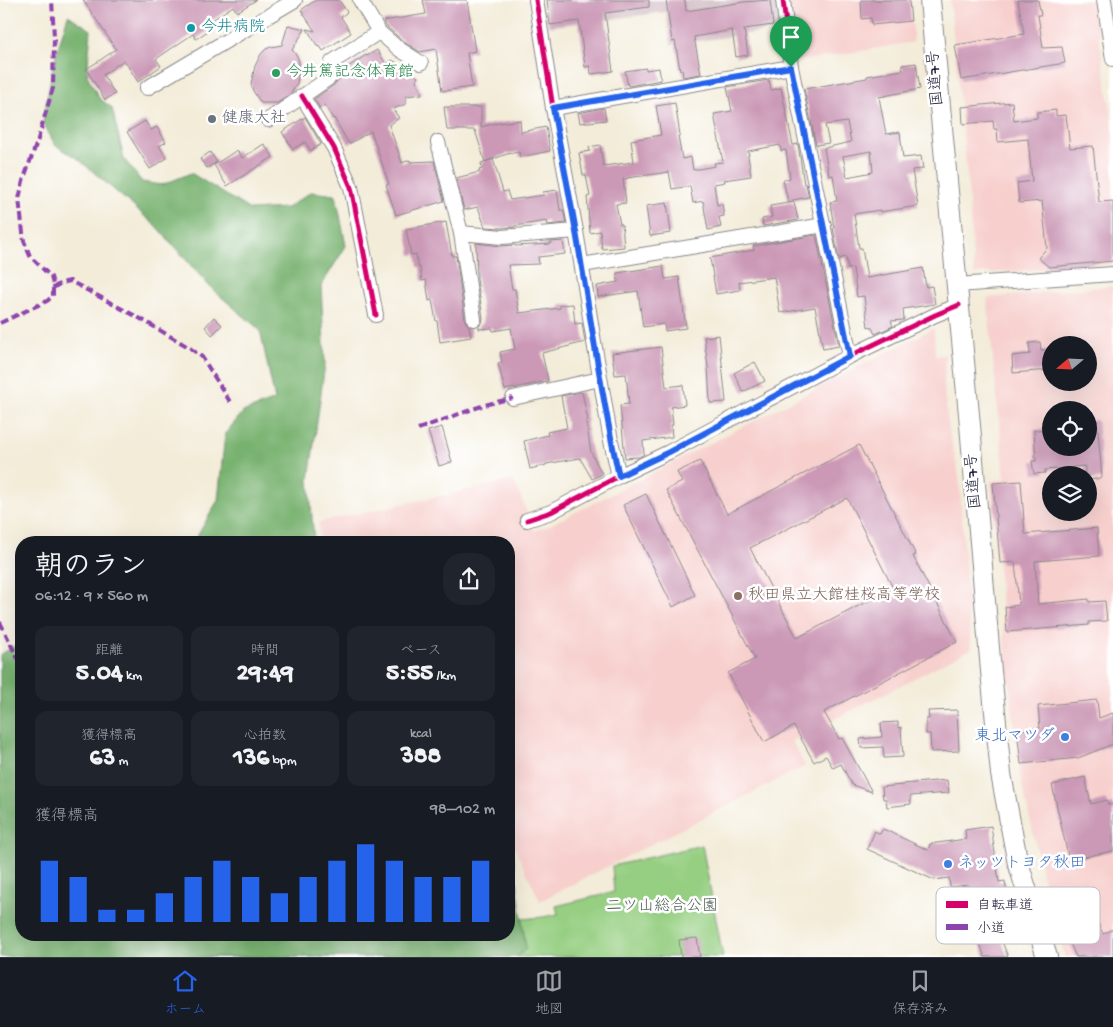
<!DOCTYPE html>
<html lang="ja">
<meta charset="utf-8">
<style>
body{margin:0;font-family:"Gochi Hand","Klee One",sans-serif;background:#20242c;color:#f1f3f6;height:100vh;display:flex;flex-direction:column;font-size:19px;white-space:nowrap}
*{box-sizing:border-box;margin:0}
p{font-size:16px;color:#9ea1a6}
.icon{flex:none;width:28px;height:28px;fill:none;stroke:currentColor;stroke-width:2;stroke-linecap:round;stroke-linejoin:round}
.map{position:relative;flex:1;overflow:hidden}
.panel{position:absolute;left:15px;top:536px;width:500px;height:405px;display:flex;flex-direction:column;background:#171b24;border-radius:20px;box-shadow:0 5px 20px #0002}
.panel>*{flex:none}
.needle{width:32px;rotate:251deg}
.fabs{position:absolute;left:1042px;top:336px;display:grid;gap:10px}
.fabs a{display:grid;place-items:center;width:55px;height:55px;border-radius:50%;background:#171b24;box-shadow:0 5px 20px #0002;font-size:25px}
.pin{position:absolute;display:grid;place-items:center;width:42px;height:42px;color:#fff;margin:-51px -21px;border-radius:50% 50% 50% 0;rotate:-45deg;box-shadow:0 0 5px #0007}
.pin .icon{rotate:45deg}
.round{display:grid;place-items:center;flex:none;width:52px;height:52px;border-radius:20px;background:#20242c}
.summary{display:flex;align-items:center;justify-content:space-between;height:85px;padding:0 20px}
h1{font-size:28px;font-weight:700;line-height:38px}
.figures{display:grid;grid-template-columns:repeat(3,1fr);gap:8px;height:85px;padding:5px 20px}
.figures div{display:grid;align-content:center;border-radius:12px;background:#20242c;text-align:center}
.figures b{font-size:25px;font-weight:700}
.figures small{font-size:14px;font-weight:400}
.figures p{font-size:14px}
.chart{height:140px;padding:10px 20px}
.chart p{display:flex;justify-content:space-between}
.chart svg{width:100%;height:90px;margin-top:5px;stroke:#2563eb;stroke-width:6}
.menu{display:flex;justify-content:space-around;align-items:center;height:70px;border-top:1px solid #363941;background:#171b24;font-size:14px;color:#9ea1a6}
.menu a{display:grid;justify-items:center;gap:2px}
.menu .on{color:#2563eb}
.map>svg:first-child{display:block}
</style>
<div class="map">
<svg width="1113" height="957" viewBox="0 0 1113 957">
<rect width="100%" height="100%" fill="#fff"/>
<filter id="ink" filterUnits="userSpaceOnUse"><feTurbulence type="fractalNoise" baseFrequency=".02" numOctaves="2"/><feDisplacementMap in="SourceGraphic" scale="10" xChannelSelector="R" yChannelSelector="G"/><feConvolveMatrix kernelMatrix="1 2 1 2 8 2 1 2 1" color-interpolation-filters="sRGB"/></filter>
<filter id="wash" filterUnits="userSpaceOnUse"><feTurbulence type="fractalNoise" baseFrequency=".0096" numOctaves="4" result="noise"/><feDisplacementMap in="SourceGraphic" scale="20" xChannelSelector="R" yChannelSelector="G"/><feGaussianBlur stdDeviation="1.12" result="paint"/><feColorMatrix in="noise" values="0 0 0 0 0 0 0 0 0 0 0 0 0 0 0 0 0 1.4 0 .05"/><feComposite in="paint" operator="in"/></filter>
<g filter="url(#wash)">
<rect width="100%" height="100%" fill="#f3ecd9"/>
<g fill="#f7d0ce" fill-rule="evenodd">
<polygon points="788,0 910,0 914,42 794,62"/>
<polygon points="950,0 1093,0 1113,125 1113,264 974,274 968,186"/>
<path d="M1113,286V957H1065L1047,895L1021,780L1004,637L991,481L1005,479L987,298ZM1051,345H1089V382H1051ZM1051,410H1089V448H1051ZM1051,475H1089V512H1051Z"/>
<polygon points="934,328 935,356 945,355 944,390 949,431 959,475 971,649 792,741 805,766 540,901 509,836 509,542 320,542 319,522 514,480 534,531 548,526 612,494"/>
</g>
<polygon fill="#d2bec4" points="544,0 776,0 780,29 671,45 666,12 548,27"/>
<polygon fill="#96cf82" stroke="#5c785e" points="702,845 723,957 72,957 509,935 511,920 543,917 558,914 556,906 614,892 612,866"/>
<g fill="#78b270" stroke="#4d6a56">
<polygon points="68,15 91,30 87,75 99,98 112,108 124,159 142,182 162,185 191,173 250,210 287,208 311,192 336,195 346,246 321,286 325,364 309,480 314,542 194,542 218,500 225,434 243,412 275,400 260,330 212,289 155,225 77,158 55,145 43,122 53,65"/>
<polygon points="21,642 21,935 509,935 509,849 513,854 526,949 517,957 0,957 0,655"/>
</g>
<g id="blocks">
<g fill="#cb98b6" fill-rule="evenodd">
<polygon points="83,0 256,0 237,12 233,6 205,25 209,30 196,39 193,34 156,59 161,66 138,82 124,60 103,75 115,94 105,100 86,69 99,61 116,49"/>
<polygon points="316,0 339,0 347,12 341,17 351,33 323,51 320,46 318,47 307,29 315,31 301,10"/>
<polygon points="423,0 467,0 475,51 467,53 472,87 442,91 436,49 420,52 404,42 387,27 383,21 426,14"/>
<polygon points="547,0 649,0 649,7 605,13 613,71 591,74 590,66 585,67 579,21 550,25"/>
<polygon points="666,0 685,0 686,11 743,2 770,0 773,25 744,29 748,55 736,57 732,30 694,37 701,74 683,77 682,69 680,70 675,41 672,42"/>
<polygon points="861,0 909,0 911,21 872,25 871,18 862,19"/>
<polygon points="1018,0 1038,0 1041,15 1038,15 1043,48 1062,47 1065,63 961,80 955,45 1024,34"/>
<polygon points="288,25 305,29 292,50 297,56 299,62 299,69 297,84 290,95 277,103 261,103 253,91 251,84 255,66 261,54 266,49 271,47 282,45"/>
<polygon points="377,50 386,64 392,60 418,77 416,80 422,94 406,96 406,104 393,109 399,118 389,125 402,163 410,160 410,162 434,161 444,201 396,215 386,185 389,184 371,131 349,144 334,118 333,119 325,105 320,108 314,99 334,85 337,81 340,79 338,76 339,73 366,55 367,56"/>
<path d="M916,63L920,89L879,97L886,134L900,132L903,158L921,156L923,169L912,170L918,206L880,212V210L854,214L859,248H862L867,278L923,268L926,287L932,286L935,304L903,309L904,320L891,321L893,326L875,334L871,326L868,327L864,296L857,297L853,268L848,269L846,257L839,259L833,228H834L830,202L837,201L833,175L829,176L824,148L851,142L847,122L825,125L829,143L816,145L804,89L867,78V76L903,70L902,65ZM871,151L873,172L847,177L843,156Z"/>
<polygon points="646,68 646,70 659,68 661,80 628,86 625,71"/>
<polygon points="769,80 771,90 781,88 793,145 798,144 804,184 806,184 809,197 788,201 783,180 790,178 786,150 781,151 780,145 748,151 749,155 748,155 751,176 724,180 725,182 714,184 717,205 722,204 724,216 719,217 721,227 708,230 703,201 693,203 690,186 672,189 669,172 627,178 627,179 623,179 626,203 616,204 620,224 622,224 624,247 602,249 600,231 590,233 587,197 590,196 586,175 583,175 579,153 590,151 589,147 600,145 603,166 634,162 631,140 661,135 656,106 675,103 680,135 678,136 682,159 691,157 693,170 715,166 714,163 723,162 714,114 732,111 727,87"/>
<polygon points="1012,102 1014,121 1037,118 1037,112 1056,110 1056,116 1066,115 1070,148 1093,146 1099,202 1113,201 1113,261 1049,267 1038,258 1047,248 1042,201 1019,203 1017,183 1032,181 1028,139 998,142 997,129 994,129 993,121 963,124 962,107"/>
<polygon points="444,107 481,107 481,127 492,124 520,120 521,132 546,127 550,151 520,157 519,152 507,154 485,162 475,130 447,130"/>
<polygon points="604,108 606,120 580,123 578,113"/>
<polygon points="305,117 321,144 311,151 305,142 293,149 282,132"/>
<polygon points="145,121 151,130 157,127 166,142 159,146 167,158 150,169 127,132"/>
<polygon points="264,144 273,157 227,186 214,165 237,150 242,158"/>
<polygon points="210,152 217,162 207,168 200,159"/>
<polygon points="493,159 503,192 507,191 510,200 544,195 543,192 557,190 560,210 563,210 566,223 548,225 547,221 515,226 515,227 502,228 485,227 478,207 464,210 456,178 480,172 479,170 482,169 481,163"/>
<polygon points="794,202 798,220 763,226 762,219 772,217 770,206"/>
<polygon points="667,203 671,233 650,236 646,206"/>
<polygon points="446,222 452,256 456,256 465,321 469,326 471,337 440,342 437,321 436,321 432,300 429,301 426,280 422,281 420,267 418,267 416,254 411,255 406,229"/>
<polygon points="816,235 839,346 823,349 815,307 780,313 774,277 739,282 740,290 716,294 710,258 754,250 753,246"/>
<polygon points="563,241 565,254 538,257 539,264 508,265 512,289 515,289 519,313 560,308 560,305 573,304 575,324 582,323 585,342 542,353 548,381 505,390 498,363 502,362 500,352 515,349 511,328 493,331 492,328 479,329 479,326 482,323 483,318 477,279 476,243 501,246 515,245 515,246 551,244 550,242"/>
<polygon points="663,266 665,279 679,277 686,328 665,331 664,324 643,327 638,291 598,297 597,286 618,282 617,273"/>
<polygon points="214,317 222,325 212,335 205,327"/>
<polygon points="719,335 726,402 710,403 708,367 704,337"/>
<polygon points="1040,342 1041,350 1048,350 1049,370 1013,373 1012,356 1030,354 1029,343"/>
<polygon points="661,347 666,387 683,385 685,405 671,407 673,425 671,425 672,437 643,441 644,454 639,457 625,458 620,405 629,404 626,374 615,375 612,353"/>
<polygon points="755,362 765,381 743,392 734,373"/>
<polygon points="582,392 588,421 586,422 591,452 602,474 592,479 580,458 546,464 546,465 530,469 524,441 548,435 547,432 567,428 561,396"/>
<polygon points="1097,420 1102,478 1089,480 1089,475 1085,475 1085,466 1045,470 1045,473 1034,474 1032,461 1036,461 1034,430 1051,429 1051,448 1089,448 1089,421"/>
<polygon points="442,427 452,462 439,466 428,431"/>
<path d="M859,445L916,555L913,556L957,642L824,712L839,739L842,738L872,792L852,785L841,764L833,768L826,756L814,762L794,726L764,742L728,673L755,659L666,490L682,482L677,472L700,461L727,514ZM847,498L893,588L797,638L750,548Z"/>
<polygon points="1021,481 1025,534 1097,528 1099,556 1035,561 1038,604 1089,599 1089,602 1105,601 1107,621 1089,622 1089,625 1007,632 1005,607 1019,605 1015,562 1000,563 993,483"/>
<polygon points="646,494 695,595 673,607 623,505"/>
<polygon points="1097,700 1099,718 1113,713 1113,744 1078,758 1021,764 1017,730 1040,728 1038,706"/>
<polygon points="957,710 959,751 931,752 930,734 926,734 926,719 929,719 928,711"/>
<polygon points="898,722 898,728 901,727 903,757 884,758 883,747 861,748 860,739 882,737 881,723"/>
<polygon points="1085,777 1091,804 1107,800 1108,805 1113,804 1113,851 1069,860 1052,785"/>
<polygon points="947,780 949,793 910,796 911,804 887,807 886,799 883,799 882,787 903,785 903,784"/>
<polygon points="991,826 999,882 1005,881 1007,894 1003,894 1006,909 991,913 1008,957 985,957 975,931 980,929 973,897 970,898 968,885 950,887 949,878 934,880 867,849 875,831 880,834 883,829 928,850 930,844 966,839 965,830"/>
<polygon points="1090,904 1103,934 1113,929 1113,957 1076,957 1059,918"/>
<polygon points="697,938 700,957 681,957 679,940"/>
</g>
</g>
</g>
<g filter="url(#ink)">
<use href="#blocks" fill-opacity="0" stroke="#8a878a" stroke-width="1"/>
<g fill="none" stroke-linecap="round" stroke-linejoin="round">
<defs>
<g id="minor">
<polyline points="360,0 379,32 399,49 421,63"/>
<polyline points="536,0 553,108 576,231 594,342 611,441 619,476"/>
<polyline points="783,0 791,67 850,356"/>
<polyline points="1104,0 1113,59"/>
<polyline points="147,88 295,0"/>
<polyline points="302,96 334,148 351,187 376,315"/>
<polyline points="553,108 791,67"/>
<polyline points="268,120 329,78 332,62 379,32"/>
<polyline points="438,142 461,233 474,319"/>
<polyline points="461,233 502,237 576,231"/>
<polyline points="582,265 824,225"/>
<polyline points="957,285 1113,274"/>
<polyline points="513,398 600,379"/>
<polyline points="527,520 551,512 619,476 669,452 850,356 935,315 959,305"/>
</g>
<polyline id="highway" points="930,0 970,425 991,671 1001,774 1017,859 1047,957"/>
</defs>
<use href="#minor" stroke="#8a878a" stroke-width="16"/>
<use href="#highway" stroke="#8a878a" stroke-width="22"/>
<use href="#minor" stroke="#fff" stroke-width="14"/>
<use href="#highway" stroke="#fff" stroke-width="20"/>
<g stroke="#8e44ad" stroke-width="4" stroke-dasharray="8 4" stroke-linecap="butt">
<polyline points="53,288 61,283 70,281 141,319 190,348 202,357 232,405"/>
<polyline points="0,323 47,301 53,296 53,284 51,277 30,256 24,241 19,199 23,181 38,139 53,88 54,37 52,0"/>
<polyline points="418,429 484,405 513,398"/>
<polyline points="0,622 18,659"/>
</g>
<defs>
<g id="cycleway">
<polyline points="536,0 553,108 576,231 594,342 611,441 619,476"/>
<polyline points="783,0 791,67 850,356"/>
<polyline points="302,96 334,148 351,187 376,315"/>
<polyline points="527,520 551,512 619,476 669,452 850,356 935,315 959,305"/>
</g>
</defs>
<use href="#cycleway" stroke="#fff" stroke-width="8"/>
<use href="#cycleway" stroke="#d6006c" stroke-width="5"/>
</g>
</g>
<g fill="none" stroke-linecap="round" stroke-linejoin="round" filter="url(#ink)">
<defs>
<path id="route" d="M791,67L850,356L669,452L619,476C603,405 593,333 581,262C573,210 562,159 553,108Z"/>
</defs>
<use href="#route" stroke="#fff" stroke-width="10"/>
<use href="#route" stroke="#2563eb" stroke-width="6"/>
</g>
<circle fill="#0f9aa8" stroke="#fff" stroke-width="2" cx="191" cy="28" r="5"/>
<circle fill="#2e9e5b" stroke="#fff" stroke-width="2" cx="276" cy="73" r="5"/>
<circle fill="#6b7280" stroke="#fff" stroke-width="2" cx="212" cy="119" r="5"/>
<circle fill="#8d6e63" stroke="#fff" stroke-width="2" cx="738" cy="596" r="5"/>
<g fill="#3f7fe0" stroke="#fff" stroke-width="2">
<circle cx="1065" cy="737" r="5"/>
<circle cx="948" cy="864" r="5"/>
</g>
<g text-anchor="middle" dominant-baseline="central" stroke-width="5" stroke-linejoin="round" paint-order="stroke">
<g font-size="16" fill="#0d838f" stroke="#fff" text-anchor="start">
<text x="201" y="28">今井病院</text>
</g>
<g font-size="16" fill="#27864d" stroke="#fff" text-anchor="start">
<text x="286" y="73">今井篤記念体育館</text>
</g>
<g font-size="16" fill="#22223b" stroke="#fff">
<text transform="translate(937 78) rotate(-95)">国道7号</text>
<text transform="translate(975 481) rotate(-95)">国道7号</text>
</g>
<g font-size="16" fill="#5b616d" stroke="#fff" text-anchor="start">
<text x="222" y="119">健康大社</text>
</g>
<g font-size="16" fill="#785e54" stroke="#fff" text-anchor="start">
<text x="748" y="596">秋田県立大館桂桜高等学校</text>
</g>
<g font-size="16" fill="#366cbe" stroke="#fff" text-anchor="end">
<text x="1055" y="737">東北マツダ</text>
<text x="958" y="864" text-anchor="start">ネッツトヨタ秋田</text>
</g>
<g font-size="16" fill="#4b5f54" stroke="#fff">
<text x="662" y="907">二ツ山総合公園</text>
</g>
</g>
<rect x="936" y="887" width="164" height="57" rx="8" fill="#fff" stroke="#bdbdc4" stroke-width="1"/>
<rect x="946" y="901" width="22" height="7" fill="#d6006c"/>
<rect x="946" y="924" width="22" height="6" fill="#8e44ad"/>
<g font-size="14" fill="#22223b">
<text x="977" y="909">自転車道</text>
<text x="977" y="932">小道</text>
</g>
</svg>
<div class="fabs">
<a><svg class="needle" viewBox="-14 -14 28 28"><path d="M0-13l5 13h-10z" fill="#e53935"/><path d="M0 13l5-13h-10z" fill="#9ea1a6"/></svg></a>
<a><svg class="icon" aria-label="locate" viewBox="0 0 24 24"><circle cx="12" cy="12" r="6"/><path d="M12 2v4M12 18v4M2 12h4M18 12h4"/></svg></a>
<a><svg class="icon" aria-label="layers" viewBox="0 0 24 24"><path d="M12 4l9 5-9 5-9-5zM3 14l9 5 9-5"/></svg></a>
</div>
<div class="pin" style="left:791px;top:67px;background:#1e9e55"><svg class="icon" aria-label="arrive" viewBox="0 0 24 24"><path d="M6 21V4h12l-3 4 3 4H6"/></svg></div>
<section class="panel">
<div class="summary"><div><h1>朝のラン</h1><p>06:12 · 9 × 560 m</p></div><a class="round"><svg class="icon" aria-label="share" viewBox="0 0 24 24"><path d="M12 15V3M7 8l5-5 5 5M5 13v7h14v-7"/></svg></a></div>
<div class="figures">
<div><p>距離</p><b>5.04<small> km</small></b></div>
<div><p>時間</p><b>29:49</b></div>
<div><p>ペース</p><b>5:55<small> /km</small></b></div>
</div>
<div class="figures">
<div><p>獲得標高</p><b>63<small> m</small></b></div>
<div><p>心拍数</p><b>136<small> bpm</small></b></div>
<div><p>kcal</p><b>388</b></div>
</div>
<div class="chart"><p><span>獲得標高</span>98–102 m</p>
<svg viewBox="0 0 160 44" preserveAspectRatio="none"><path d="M5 44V14M15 44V22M25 44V38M35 44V38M45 44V30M55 44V22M65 44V14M75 44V22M85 44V30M95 44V22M105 44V14M115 44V6M125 44V14M135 44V22M145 44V22M155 44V14"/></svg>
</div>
</section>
</div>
<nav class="menu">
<a class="on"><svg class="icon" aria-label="home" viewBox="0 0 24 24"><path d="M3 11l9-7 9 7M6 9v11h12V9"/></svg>ホーム</a>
<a><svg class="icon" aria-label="map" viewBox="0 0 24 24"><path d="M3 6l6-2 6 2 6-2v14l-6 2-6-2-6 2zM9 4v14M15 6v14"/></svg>地図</a>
<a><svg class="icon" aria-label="saved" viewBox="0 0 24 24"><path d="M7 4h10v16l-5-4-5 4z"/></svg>保存済み</a>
</nav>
